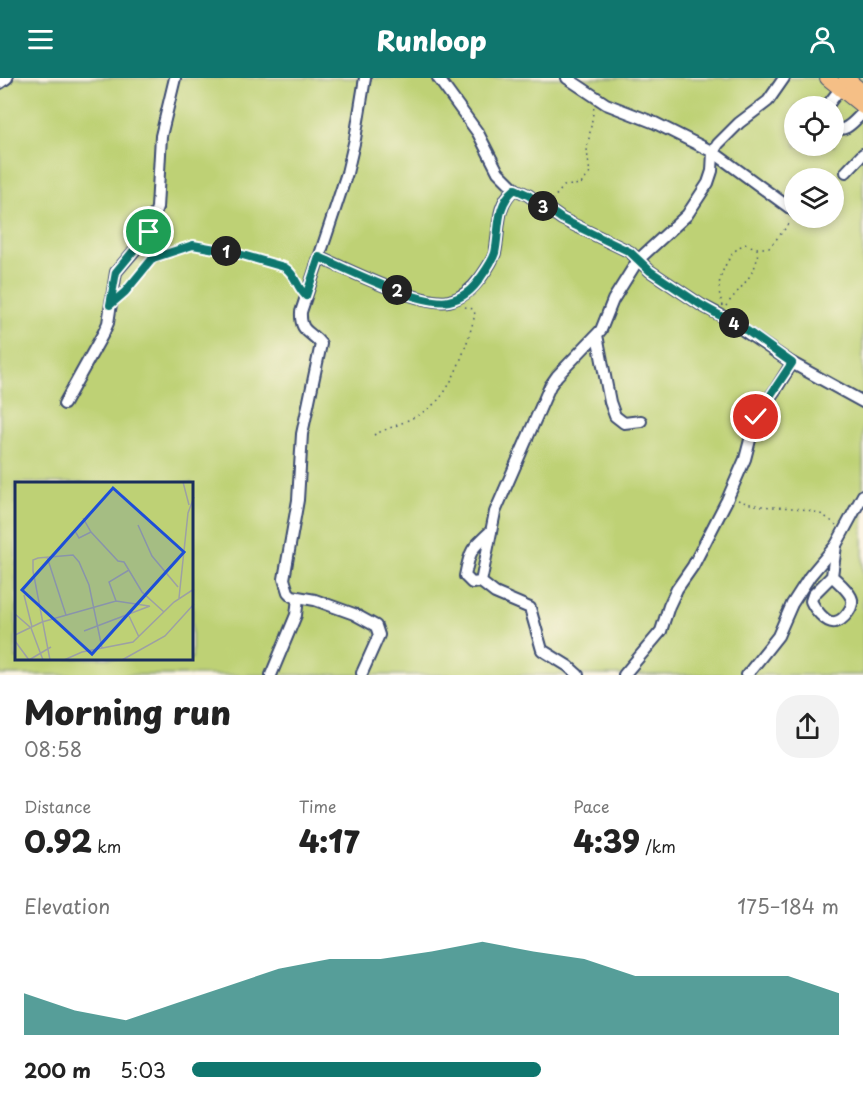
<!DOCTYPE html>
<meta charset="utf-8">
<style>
body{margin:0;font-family:"Playpen Sans",sans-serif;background:#f2f2f2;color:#222;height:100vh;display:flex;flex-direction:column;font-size:22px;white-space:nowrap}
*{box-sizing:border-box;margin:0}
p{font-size:20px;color:#767676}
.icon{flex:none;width:33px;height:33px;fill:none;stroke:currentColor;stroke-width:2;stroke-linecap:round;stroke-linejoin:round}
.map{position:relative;height:597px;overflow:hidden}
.details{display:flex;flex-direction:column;background:#fff;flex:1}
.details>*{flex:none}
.buttons{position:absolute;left:784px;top:18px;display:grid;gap:12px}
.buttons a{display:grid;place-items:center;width:60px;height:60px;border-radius:50%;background:#fff;box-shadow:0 3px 9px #0003;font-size:30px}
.pin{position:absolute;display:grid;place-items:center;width:51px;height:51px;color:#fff;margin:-26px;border:3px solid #fff;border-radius:50%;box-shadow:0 2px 6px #0007}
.km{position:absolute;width:30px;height:30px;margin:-15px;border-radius:50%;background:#222;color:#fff;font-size:16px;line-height:30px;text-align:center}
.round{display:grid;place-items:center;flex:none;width:63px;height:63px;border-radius:24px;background:#f2f2f2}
.headline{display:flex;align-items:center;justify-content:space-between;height:102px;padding:0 24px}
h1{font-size:33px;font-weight:800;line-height:45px}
.figures{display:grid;grid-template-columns:repeat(3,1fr);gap:9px;height:102px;padding:6px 24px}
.figures div{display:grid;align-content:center}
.figures b{font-size:30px;font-weight:800}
.figures small{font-size:16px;font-weight:400}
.figures p{font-size:16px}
.chart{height:168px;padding:12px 24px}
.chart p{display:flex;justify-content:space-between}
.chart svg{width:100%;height:108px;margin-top:6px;fill:#0f766e;opacity:.7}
ul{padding:0 24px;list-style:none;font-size:20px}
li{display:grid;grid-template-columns:96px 72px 1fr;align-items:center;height:45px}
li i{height:15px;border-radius:8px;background:#0f766e}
header{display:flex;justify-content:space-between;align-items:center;height:78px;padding:0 24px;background:#0f766e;color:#fff;font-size:27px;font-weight:800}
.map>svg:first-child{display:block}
</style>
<header><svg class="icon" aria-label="menu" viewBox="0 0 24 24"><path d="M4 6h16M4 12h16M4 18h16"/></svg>Runloop<svg class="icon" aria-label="person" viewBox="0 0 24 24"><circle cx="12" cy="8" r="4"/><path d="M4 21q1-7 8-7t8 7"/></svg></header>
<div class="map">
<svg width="863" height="597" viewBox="0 0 863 597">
<rect width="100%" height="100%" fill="#fcf5e5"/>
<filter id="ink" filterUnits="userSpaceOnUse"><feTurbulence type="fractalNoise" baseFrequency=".0167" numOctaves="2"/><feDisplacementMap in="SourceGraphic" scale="12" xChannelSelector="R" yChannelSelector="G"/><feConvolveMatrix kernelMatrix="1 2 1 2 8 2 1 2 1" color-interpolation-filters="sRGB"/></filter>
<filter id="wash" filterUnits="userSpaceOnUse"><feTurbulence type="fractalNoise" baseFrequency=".008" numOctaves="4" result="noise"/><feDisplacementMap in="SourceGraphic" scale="24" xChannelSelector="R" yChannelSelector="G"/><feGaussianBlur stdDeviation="1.35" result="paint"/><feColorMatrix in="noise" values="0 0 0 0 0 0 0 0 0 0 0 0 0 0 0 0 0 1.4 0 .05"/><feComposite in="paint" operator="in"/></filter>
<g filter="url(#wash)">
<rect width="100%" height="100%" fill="#f4ecd3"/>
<path fill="#bed175" stroke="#6c806a" stroke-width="1.5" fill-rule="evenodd" d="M0,0H863V597H0ZM795,28H834V68H795ZM795,100H834V140H795ZM16,405H192V580H16Z"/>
</g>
<g filter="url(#ink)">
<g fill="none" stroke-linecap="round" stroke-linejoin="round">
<defs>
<g id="minor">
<polyline points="438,0 478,55 498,94 515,111 528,117 562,141 630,174 650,193 701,227 722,238 792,285 863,324"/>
<polyline points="567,0 606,26 655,45 713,74 794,133"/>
<polyline points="0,5 7,0"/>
<polyline points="827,28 840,11"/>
<path d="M834,50C847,55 854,42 863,35"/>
<polyline points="846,94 863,76"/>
<path d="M319,179C346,191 422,229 449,223C463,220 473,210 481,199C486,192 492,184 495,175C500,153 495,126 515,111"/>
<polyline points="597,257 610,324 615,338 624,345 641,343"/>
<polyline points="64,326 104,254 108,245 116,194 146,159 157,130 161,58 175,0"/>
<path d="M832,498C838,504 847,511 851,519C856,528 843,543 835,544C826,546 814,530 811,523L813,517L832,498L836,467"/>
<path d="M481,504L472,505L465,498C470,472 471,471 491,453"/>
<path d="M362,595L379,557L376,548L354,536L315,522L292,518L288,514L284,501L298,422L302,356L321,266C310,252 300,255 301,234L347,95L355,61L365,0"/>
<polyline points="271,597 296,537 298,520"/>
<polyline points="578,597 568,588 542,572 530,530 495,515 481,504 495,434 550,308 557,298 601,252 613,222 638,182 687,137 708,105 712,93 713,74 718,66 739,45 768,23 784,0"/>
<polyline points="624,597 661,553 669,528 677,511 693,488 727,422 745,381 756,339 776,311 792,285"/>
<polyline points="747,597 778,558 792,526 810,498 836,467 863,417"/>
</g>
<g id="major">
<polyline points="827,0 863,29"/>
<polyline points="846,0 863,14"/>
</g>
</defs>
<use href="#minor" stroke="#3c4b70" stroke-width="14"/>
<use href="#major" stroke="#3c4b70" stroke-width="16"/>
<g stroke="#3c4b70" stroke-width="1.5" stroke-dasharray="1.5 4.5" stroke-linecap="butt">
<polyline points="552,122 564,108 581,106 590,95 587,73 594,29"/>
<polyline points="121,218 154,180 193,167 232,174 284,189 291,193 299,211"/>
<path d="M723,228C721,222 719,216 719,209C719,196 732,170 745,166L756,170H769L789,146"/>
<path d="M726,228C737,212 761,193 757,171"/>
<path d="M374,357C385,351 397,348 408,342C418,338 432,329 439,321C455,304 470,258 475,236L473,231L461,228"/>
<path d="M738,422C764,433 789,426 815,434C823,436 830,442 836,447"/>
</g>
<use href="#minor" stroke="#fff" stroke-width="10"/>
<use href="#major" stroke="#f5bf86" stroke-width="14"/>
</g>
</g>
<g fill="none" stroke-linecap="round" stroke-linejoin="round" filter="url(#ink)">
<defs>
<path id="route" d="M149,154L116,194L110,227L125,214L153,180L193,167L232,174L284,189C296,196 296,209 306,218L319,179C346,191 422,229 449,223C463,220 474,210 481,199C486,192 492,184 495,175C500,153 495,127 515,111L528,117L562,141L630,174L650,193L701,227L746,252L792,285L756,339"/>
</defs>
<use href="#route" stroke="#fff" stroke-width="12"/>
<use href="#route" stroke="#0f766e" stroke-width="8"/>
</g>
<g transform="translate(15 404)">
<rect width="178" height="178" fill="#f4ecd3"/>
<path d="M0,0H178V178H0Z" fill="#bed175"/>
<path fill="none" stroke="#9da0a4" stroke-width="1.5" d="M168,0L174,23M68,36L76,50L103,79L109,80L127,110L149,130M123,43L137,74L163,105M60,49L64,56L76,50M32,75L51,133M9,113L17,145M164,116L173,31L179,15M101,119L94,100L114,88M0,132L16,146L28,178M114,134L124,155M69,149L135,124M0,153L27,140L101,119L134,124M0,159L14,178M14,178L36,165M35,178L18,89V78L23,76L58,73L64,80L74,103L87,166M49,178L67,170L118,160L159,120L179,107M107,178L150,154L179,122"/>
<path fill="#1d4ed8" fill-opacity="0.15" stroke="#1d4ed8" stroke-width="3" d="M98,6L169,70L77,172L7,108Z"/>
<rect width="178" height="178" fill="none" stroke="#1b2f5e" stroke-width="3"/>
</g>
</svg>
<div class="buttons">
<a><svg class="icon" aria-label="locate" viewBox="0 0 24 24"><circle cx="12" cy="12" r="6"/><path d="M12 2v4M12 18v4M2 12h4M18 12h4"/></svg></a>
<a><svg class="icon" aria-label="layers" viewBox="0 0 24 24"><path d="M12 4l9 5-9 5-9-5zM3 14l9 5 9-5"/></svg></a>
</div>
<div class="pin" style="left:149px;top:154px;background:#1e9e55"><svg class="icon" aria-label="arrive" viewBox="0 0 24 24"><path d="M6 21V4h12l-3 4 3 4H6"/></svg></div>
<div class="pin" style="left:756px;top:339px;background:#d93025"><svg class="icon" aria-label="check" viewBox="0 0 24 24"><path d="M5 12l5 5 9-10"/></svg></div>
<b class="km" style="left:226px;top:173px">1</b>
<b class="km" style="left:397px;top:212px">2</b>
<b class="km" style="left:543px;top:128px">3</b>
<b class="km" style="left:734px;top:245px">4</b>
</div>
<section class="details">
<div class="headline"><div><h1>Morning run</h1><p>08:58</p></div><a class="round"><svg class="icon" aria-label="share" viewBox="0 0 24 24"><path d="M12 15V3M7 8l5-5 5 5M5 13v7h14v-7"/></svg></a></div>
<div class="figures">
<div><p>Distance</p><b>0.92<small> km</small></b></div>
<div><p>Time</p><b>4:17</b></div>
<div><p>Pace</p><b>4:39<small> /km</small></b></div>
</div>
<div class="chart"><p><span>Elevation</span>175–184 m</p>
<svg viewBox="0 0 160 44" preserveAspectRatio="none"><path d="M0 44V27L10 34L20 38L30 31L40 24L50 17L60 13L70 13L80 10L90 6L100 10L110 13L120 20L130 20L140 20L150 20L160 27V44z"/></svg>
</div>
<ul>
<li><b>200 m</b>5:03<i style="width:54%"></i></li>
</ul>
</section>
